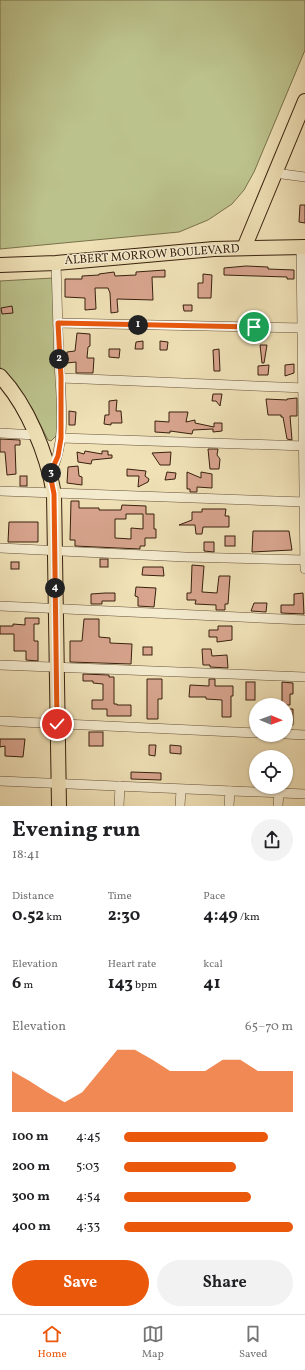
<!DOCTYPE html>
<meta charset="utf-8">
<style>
body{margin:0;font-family:Vollkorn,serif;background:#f2f2f2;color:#202124;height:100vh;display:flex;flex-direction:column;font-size:15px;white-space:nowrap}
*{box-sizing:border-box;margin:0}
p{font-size:13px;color:#757577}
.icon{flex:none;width:22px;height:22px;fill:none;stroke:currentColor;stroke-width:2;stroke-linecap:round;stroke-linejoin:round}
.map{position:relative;height:806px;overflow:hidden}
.side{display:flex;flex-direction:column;background:#fff;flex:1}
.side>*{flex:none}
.needle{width:26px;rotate:91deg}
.fabs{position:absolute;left:249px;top:698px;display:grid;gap:8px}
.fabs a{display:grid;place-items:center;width:44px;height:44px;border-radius:50%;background:#fff;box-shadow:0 1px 3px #0004;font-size:20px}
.pin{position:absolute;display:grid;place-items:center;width:34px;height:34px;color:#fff;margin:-17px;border:2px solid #fff;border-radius:50%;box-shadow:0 1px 4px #0007}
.km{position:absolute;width:20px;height:20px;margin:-10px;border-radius:50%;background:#222;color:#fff;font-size:11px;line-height:20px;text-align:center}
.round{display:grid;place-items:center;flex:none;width:42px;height:42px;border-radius:21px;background:#f2f2f2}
.summary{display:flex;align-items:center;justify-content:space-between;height:68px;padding:0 12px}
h1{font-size:22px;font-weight:700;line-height:30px}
.figures{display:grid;grid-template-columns:repeat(3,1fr);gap:6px;height:68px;padding:4px 12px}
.figures div{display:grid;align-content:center}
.figures b{font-size:17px;font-weight:700}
.figures small{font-size:11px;font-weight:400}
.figures p{font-size:11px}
.chart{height:112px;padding:8px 12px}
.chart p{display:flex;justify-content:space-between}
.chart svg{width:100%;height:72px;margin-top:4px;fill:#ea580c;opacity:.7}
.action{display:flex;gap:8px;margin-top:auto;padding:8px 12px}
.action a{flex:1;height:46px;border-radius:24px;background:#ea580c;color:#fff;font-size:16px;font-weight:700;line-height:46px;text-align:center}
.action a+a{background:#f2f2f2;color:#202124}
ul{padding:0 12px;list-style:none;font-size:13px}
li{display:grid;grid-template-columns:64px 48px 1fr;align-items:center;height:30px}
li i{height:10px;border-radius:5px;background:#ea580c}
.tab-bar{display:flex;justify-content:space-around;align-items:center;height:56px;border-top:1px solid #e0e0e0;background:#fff;font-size:11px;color:#757577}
.tab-bar a{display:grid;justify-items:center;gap:2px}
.tab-bar .active{color:#ea580c}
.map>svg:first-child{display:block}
</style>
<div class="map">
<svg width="305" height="806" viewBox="0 0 305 806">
<rect width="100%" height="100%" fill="#f0e1b7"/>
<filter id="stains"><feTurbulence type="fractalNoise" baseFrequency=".005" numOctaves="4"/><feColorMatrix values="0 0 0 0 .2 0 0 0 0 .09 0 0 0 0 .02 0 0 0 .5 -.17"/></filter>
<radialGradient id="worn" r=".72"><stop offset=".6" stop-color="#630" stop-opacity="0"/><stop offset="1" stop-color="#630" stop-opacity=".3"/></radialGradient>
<g fill="#bcc28c" stroke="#7a724c">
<polygon points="0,0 305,0 305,50 254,172 244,190 232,204 208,220 179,232 0,249"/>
<polygon points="53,278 59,427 57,435 51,441 48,440 32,408 18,389 0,367 0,281"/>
</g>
<g fill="#d8a48e" stroke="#38210d" fill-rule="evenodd">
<polygon points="300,205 305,205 305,223 299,222"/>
<polygon points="246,266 268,267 268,269 294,270 294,279 287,279 287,277 224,275 224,268"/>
<polygon points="165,270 165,277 152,277 153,300 117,299 118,312 111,313 110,293 108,288 95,288 96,309 85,310 85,298 65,297 65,279 82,279 82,276 99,275 99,274 114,272 115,276 136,275 136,272"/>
<polygon points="203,274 212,275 211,298 198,298 198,283 203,283"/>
<polygon points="183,305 192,305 192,311 184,311"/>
<polygon points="12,306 13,313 2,314 1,308"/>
<polygon points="77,333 90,334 90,346 88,347 87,358 94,358 93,373 76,373 76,362 67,363 67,352 75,351"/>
<polygon points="143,341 143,349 135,349 136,342"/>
<polygon points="160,341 168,342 167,350 160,350"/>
<polygon points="260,345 267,345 264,363 262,363"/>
<polygon points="109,349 120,349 119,358 109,357"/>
<polygon points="219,349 220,371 214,371 213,350"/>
<polygon points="294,364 294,373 285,376 285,365"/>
<polygon points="269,365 268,375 258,375 258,366"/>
<polygon points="213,394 222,394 220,406 216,401 212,401"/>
<polygon points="297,398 297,416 290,416 292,440 287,439 283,417 281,417 281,415 268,415 266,399 287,400 287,399"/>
<polygon points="117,400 116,411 121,411 122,423 111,423 111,425 104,424 105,415 109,415 109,401"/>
<polygon points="69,411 76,412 75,425 69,425"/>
<polygon points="169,412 188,412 186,422 195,420 195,423 214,427 214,423 222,423 222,431 213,432 213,429 193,430 192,434 170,431 170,433 155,432 155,421 169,422"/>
<polygon points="0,439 20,440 20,445 15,445 16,474 7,475 5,452 0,452"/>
<polygon points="208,449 218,449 217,455 220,459 219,469 210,469"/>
<polygon points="85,451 102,454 102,451 108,451 108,455 112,455 112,458 92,460 91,464 78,462 77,452 84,454"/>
<polygon points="171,452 170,465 160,465 152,453"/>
<polygon points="78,466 79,476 82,477 82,485 67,483 68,467"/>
<polygon points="127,469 146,471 145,476 149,479 148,482 138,487 139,476 127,476"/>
<polygon points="167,472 176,473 175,479 165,480"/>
<polygon points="187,472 201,478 201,472 212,474 212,488 197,487 197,492 190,492 190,489 187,489"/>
<rect x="20" y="476" width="7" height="10"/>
<path d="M71,501H79V508H99V510H121L122,505L146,506V514H154V529H156V538H145V546H140V549L75,546V540H70ZM126,514H143V529L131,528V539L115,538V519H126Z"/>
<polygon points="202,509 226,509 225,516 229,516 229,527 203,527 202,534 196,534 195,525 179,525 192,520 192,512 202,512"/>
<polygon points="9,522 38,522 38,542 8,542"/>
<polygon points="253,531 289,531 292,550 252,552"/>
<rect x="225" y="536" width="10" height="10"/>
<polygon points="204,542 214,542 214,552 204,551"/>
<rect x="100" y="559" width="8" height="8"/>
<rect x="11" y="562" width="8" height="7"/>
<polygon points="192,565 204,566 202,592 217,593 219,576 230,576 228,604 225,604 225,610 216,610 216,605 195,604 196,600 187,600 187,593 191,593"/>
<polygon points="143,567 163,567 164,576 142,575"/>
<polygon points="136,587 156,588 154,607 138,606 138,597 135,596"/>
<polygon points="105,593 115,593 115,601 102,601 102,604 91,604 91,594"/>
<polygon points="303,593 304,614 281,613 281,605 294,605 294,594"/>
<polygon points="254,603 267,603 266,612 251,611"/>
<polygon points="25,618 39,618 39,624 34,624 34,641 38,641 38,661 26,660 26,651 14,651 14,634 0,634 0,626 13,626 13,624 25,625"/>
<polygon points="84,619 99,619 99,637 110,638 110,643 132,644 131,664 70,662 70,641 82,641"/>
<polygon points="218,626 232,626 232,640 217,642 217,637 209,637 209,630 218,630"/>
<rect x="143" y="647" width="9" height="8"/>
<polygon points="202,649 211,649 212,656 227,655 228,668 210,667 210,665 203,665"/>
<polygon points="83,674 109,675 109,677 114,677 114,704 117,704 117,705 131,705 131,716 107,716 107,709 92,709 92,700 103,700 103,684 93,683 93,681 83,681"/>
<polygon points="147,679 162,679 162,699 158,699 158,719 147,719"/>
<polygon points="209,679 215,679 215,686 233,686 233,696 231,696 231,717 222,717 222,700 206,699 206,697 189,697 190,685 209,686"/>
<rect x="246" y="682" width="9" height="18"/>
<polygon points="282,682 293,683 293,694 290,694 290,705 282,705"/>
<polygon points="286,709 293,709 293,725 286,724"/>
<rect x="89" y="732" width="14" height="14"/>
<polygon points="0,739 25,739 23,757 5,756 5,746 0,747"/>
<polygon points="149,745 156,745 155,756 149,755"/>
<polygon points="170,745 181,746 181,754 170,753"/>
<polygon points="131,772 161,773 161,780 131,779"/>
</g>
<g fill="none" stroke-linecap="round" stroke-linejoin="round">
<defs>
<g id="minor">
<polyline points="275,173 305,177"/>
<polyline points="301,247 305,569"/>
<polyline points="58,323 305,328"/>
<polyline points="61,378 305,388"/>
<polyline points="0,433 36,435"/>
<polyline points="61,438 305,446"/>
<path d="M50,474C67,444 61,397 59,363C58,330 57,296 56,263"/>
<polyline points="0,491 305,502"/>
<polyline points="0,548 185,557 305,560"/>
<polyline points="0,606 305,620"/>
<polyline points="0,665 305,677"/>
<polyline points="0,721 256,733"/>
<polyline points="286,734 305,735"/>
<polyline points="0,781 305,794"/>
<polyline points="119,806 120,786"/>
<polyline points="180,806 181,790"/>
<polyline points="229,806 230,791"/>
<polyline points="278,806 279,793"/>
</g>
<g id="primary">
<polyline points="244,248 305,101"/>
<polyline points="0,265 56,263 214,249 305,247"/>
<path d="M0,376C28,406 47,454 54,494L59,806"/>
</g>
</defs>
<use href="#minor" stroke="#665138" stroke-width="10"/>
<use href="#primary" stroke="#38210d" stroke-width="16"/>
<use href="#minor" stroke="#f5ecd0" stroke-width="9"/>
<use href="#primary" stroke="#f0e1b7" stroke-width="14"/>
</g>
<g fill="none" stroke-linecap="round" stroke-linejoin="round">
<defs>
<polyline id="route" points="57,724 54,494 50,474 58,456 61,438 61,378 58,323 254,327"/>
</defs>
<use href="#route" stroke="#fff" stroke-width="8"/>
<use href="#route" stroke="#ea580c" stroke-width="5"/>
</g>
<g text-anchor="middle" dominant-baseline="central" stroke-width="3" stroke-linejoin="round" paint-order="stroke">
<g font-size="12" fill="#38210d" stroke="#f5ecd0">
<text transform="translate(152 255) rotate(-4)">ALBERT MORROW BOULEVARD</text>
</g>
</g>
<rect width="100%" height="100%" filter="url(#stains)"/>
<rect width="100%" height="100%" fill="url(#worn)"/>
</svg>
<div class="fabs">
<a><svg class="needle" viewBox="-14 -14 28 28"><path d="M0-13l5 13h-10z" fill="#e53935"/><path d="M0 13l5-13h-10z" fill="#757577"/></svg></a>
<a><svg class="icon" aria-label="locate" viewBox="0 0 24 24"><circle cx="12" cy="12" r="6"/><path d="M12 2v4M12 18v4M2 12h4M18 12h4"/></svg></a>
</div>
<div class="pin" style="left:254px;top:327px;background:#1e9e55"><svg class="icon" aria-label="arrive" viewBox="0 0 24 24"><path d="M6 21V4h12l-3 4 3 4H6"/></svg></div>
<div class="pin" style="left:57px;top:724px;background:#d93025"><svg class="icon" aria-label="check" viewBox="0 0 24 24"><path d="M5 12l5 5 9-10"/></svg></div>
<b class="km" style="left:138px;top:325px">1</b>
<b class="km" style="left:59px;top:359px">2</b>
<b class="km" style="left:51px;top:473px">3</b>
<b class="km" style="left:55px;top:588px">4</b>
</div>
<section class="side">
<div class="summary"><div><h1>Evening run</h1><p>18:41</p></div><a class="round"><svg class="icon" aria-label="share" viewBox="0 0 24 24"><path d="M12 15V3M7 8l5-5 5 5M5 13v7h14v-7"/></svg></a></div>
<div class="figures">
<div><p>Distance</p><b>0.52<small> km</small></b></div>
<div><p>Time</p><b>2:30</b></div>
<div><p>Pace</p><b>4:49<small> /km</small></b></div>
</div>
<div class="figures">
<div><p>Elevation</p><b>6<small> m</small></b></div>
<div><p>Heart rate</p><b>143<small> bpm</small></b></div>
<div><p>kcal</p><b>41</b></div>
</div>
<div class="chart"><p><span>Elevation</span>65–70 m</p>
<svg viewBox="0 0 160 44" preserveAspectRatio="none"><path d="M0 44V19L10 25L20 32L30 38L40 32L50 19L60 6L70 6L80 12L90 19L100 19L110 19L120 12L130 12L140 19L150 19L160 19V44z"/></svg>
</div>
<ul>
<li><b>100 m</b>4:45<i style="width:85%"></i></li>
<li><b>200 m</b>5:03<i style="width:66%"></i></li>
<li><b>300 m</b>4:54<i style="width:75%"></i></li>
<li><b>400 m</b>4:33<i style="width:100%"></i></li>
</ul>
<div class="action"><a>Save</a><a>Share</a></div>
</section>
<nav class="tab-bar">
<a class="active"><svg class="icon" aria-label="home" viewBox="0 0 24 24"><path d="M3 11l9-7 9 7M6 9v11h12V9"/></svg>Home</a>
<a><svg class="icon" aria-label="map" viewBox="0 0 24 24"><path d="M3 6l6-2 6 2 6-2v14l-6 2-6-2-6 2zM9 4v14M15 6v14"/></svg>Map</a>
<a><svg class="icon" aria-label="saved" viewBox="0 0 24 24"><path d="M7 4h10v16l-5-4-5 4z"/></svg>Saved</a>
</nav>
